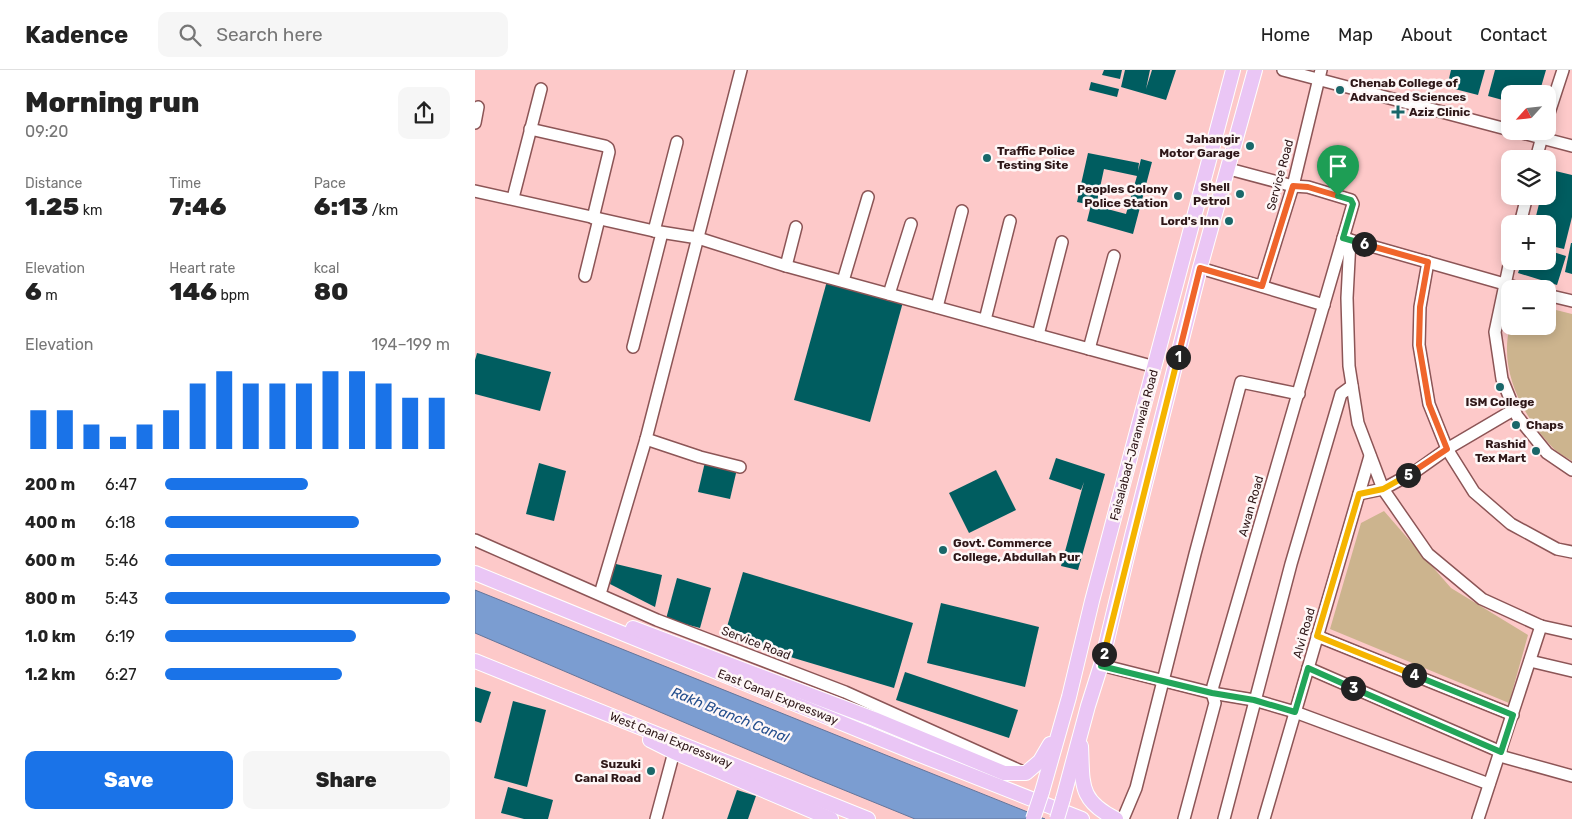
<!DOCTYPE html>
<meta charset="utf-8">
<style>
body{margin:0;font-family:Rubik,sans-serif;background:#f6f6f6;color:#222;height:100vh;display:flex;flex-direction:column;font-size:19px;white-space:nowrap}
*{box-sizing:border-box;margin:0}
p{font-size:16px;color:#767676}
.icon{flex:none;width:28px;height:28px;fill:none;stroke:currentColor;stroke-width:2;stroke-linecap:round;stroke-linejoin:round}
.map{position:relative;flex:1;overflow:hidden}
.panel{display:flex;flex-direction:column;background:#fff;width:475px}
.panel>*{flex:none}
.needle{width:32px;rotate:243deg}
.controls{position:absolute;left:1026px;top:15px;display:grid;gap:10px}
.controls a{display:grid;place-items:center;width:55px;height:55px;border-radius:10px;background:#fff;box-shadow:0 2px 12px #0003;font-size:25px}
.pin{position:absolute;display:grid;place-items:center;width:42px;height:42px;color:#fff;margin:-51px -21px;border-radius:50% 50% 50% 0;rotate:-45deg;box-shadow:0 0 5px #0007}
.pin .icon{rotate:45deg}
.km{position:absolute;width:25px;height:25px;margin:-12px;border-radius:50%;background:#222;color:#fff;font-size:14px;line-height:25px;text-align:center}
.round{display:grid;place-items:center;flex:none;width:52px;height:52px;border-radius:10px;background:#f6f6f6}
.headline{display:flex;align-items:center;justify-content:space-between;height:85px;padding:0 25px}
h1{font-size:28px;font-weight:800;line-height:38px}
.stats{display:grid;grid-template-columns:repeat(3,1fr);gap:8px;height:85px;padding:5px 25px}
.stats div{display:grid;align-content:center}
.stats b{font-size:25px;font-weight:800}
.stats small{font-size:14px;font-weight:400}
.stats p{font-size:14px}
.chart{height:140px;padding:10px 25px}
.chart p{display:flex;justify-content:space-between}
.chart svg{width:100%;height:90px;margin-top:5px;stroke:#1a73e8;stroke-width:6}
.button{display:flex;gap:10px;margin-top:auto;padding:10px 25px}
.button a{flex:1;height:58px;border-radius:10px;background:#1a73e8;color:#fff;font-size:20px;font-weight:800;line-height:58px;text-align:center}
.button a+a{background:#f6f6f6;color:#222}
ul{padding:0 25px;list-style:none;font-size:16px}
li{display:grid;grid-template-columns:80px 60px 1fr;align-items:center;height:38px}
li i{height:12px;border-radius:6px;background:#1a73e8}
header{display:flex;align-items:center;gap:30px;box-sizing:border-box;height:70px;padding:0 25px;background:#fff;border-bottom:1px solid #e0e0e0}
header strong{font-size:24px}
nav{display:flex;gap:28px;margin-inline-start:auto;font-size:18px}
.search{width:350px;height:45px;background:#f6f6f6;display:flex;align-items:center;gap:12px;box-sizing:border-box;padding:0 18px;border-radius:10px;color:#767676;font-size:19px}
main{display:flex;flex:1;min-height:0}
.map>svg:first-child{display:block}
</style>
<header>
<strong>Kadence</strong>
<div class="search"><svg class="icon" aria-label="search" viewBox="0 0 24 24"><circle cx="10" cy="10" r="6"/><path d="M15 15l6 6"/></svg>Search here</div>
<nav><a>Home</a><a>Map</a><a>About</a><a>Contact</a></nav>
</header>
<main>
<section class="panel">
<div class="headline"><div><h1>Morning run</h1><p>09:20</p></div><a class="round"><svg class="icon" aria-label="share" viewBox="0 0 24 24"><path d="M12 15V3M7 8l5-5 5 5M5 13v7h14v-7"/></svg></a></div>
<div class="stats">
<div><p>Distance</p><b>1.25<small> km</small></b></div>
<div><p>Time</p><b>7:46</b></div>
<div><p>Pace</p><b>6:13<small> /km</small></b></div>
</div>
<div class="stats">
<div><p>Elevation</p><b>6<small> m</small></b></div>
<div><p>Heart rate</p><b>146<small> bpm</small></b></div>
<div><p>kcal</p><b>80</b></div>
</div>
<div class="chart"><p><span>Elevation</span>194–199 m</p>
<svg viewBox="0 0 160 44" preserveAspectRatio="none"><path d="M5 44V25M15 44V25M25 44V32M35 44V38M45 44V32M55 44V25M65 44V12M75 44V6M85 44V12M95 44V12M105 44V12M115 44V6M125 44V6M135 44V12M145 44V19M155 44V19"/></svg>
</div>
<ul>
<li><b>200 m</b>6:47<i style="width:50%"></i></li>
<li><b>400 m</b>6:18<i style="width:68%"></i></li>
<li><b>600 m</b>5:46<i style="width:97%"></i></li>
<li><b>800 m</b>5:43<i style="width:100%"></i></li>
<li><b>1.0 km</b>6:19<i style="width:67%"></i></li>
<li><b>1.2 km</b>6:27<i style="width:62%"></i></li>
</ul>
<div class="button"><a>Save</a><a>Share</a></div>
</section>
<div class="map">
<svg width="1097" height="749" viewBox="0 0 1097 749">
<rect width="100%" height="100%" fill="#fdc9c9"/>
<g fill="#ccb48e">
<path d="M1073,238L1097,244V391C1091,387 1083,383 1078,378C1048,347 1023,300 1035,256H1072Z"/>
<polygon points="909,441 976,518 1053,565 1034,633 855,559 886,453"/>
</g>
<polygon fill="#7b9dd1" stroke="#64759a" points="0,520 570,749 440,749 337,707 0,563"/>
<g fill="#005d60" fill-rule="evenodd">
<polygon points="629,0 647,0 645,9 627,5"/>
<polygon points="650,0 675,0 671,19 677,0 701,0 691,30 646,17"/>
<polygon points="976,0 1010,0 1003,25 972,17"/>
<polygon points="1020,0 1071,0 1064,24 1035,24 1035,32 1013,26"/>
<polygon points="616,12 644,19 642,27 614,20"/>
<path d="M613,83L664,93L663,101L666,89L677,92L658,164L612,151L616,135L602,132ZM629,99L662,106L651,144L621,136Z"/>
<polygon points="1072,99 1097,105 1097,147 1089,179 1072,175 1072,154 1059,154 1066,126 1072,126"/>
<polygon points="1096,173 1097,173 1097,204 1090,202"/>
<polygon points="1072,180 1091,186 1082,215 1043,203 1047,191 1072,191"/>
<polygon points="352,211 428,232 395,352 319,330"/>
<polygon points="2,283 76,302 65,341 0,324 0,290"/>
<polygon points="581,388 630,404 603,500 586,496 609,412 606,420 574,409"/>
<polygon points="230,392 262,399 255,429 223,422"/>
<polygon points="64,393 91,401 79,451 51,444"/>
<polygon points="521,400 541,440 494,463 474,423"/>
<polygon points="141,494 187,505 180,537 133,513"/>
<polygon points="268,502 438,553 419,618 249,567"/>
<polygon points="202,508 236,518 225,558 191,549"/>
<polygon points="466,533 564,557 550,617 452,593"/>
<polygon points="430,602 543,640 534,668 421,630"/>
<polygon points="0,617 16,622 6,653 0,651"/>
<polygon points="38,631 71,640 52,717 19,708"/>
<polygon points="33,717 78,730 73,749 49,749 26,743"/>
<polygon points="262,720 281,726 273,749 252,749"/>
</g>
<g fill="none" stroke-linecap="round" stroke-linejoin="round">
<defs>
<g id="minor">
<polyline points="808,0 1035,60"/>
<polyline points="1072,49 1088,0"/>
<polyline points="0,53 3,37"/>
<polyline points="55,59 130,76 133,78 134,82 118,148"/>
<polyline points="1040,61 1097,76"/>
<polyline points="1061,89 1068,63"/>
<polyline points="0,121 179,161 223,168 311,196 680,297"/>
<polyline points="38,128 66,19"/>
<polyline points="1045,154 1052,126"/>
<polyline points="179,161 202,72"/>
<polyline points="868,168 1047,219"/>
<polyline points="875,170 872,228 874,296 883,353 908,419 953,484 1007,529 1066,556 1097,563"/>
<polyline points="1035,191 1020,262 1027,309 1042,346 1072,383 1097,400"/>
<polyline points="953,192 945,237 944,275 954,334 972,379 999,422 1036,454 1082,479 1097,482"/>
<polyline points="311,196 321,157"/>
<polyline points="725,198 849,235"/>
<polyline points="110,206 124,149"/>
<polyline points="368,211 393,127"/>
<polyline points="787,216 818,116 846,0"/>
<polyline points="414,224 436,154"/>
<polyline points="1072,225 1097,231"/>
<polyline points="462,237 487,141"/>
<polyline points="510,250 535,151"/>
<polyline points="563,265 587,172"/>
<polyline points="158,277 187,163"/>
<polyline points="614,279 639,186"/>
<polyline points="171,369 225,387 265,397"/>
<polyline points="884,424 908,419 941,401 972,379 1040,339"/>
<polyline points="0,470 182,550 370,622 548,702"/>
<polyline points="125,524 171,369 266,0"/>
<polyline points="842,566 1038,645"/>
<polyline points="1055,591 1097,601"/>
<polyline points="626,595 737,623 779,630 820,642 1014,714"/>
<polyline points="833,598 1026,682"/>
<polyline points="1025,686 1097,706"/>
<polyline points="181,749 199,682"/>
<polyline points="648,749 661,718 720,484 766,312 824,324"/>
<polyline points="709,749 740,633 737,623 738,616 878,134 876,130 833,117 818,116 754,99"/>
<polyline points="749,749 816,494 866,324 877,316"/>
<polyline points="789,749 895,386"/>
<polyline points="1003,749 1066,556"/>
</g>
<g id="major">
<polyline points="0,503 440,683 607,749"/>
<polyline points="158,558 399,649 529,703 551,703 565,691 575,674"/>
<polyline points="0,591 393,749"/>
<polyline points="175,670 199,682 356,749"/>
<path d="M606,676C608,714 603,730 641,749"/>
<polyline points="567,722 594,627 617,531 758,0"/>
<polyline points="588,729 613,636 626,595 657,466 725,198 780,0"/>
</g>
</defs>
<use href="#minor" stroke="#8c5556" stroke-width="14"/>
<use href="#major" stroke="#fff" stroke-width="16"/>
<use href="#minor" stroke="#fff" stroke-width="11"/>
<use href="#major" stroke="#eac6f5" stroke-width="14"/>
<defs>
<g id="major-bridge">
<polyline points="558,749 567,722"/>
<polyline points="582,749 588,729"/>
</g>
</defs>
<use href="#major-bridge" stroke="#fff" stroke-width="16" stroke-linecap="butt"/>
<use href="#major-bridge" stroke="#eac6f5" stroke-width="14"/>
</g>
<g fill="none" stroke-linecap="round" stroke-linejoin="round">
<defs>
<polyline id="split-1" points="703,287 725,198 787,216 818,116 833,117 863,126"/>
<polyline id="split-2" points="629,584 703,287"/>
<polyline id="split-3" points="629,584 626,596 737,623 779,630 820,642 833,598 878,618"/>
<polyline id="split-4" points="878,618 1026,682 1038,645 939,605"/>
<polyline id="split-5" points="933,405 908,419 884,424 842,566 939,605"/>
<polyline id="split-6" points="889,174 953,192 945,237 944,275 954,334 972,379 933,405"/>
<polyline id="split-7" points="863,126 876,130 878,134 868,168 889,174"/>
</defs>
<use href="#split-1" stroke="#fff" stroke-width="10"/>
<use href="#split-2" stroke="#fff" stroke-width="10"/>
<use href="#split-3" stroke="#fff" stroke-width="10"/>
<use href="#split-4" stroke="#fff" stroke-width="10"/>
<use href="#split-5" stroke="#fff" stroke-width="10"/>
<use href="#split-6" stroke="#fff" stroke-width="10"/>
<use href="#split-7" stroke="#fff" stroke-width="10"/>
<use href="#split-1" stroke="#f0652b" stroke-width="6"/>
<use href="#split-2" stroke="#f5b400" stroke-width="6"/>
<use href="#split-3" stroke="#22a559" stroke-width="6"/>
<use href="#split-4" stroke="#22a559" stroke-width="6"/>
<use href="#split-5" stroke="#f5b400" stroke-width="6"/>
<use href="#split-6" stroke="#f0652b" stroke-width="6"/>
<use href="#split-7" stroke="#22a559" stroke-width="6"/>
</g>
<g fill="#196769" stroke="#fef7f7" stroke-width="2">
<circle cx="865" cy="20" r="5"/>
<path d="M920.5 34.5h5v5h5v5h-5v5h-5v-5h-5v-5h5z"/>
<circle cx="775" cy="76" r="5"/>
<circle cx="512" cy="88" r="5"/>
<circle cx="765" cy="124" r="5"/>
<circle cx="703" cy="126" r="5"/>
<circle cx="754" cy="151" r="5"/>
<circle cx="1025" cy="317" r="5"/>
<circle cx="1041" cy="355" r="5"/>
<circle cx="1061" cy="381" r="5"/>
<circle cx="468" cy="480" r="5"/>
<circle cx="176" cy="701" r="5"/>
</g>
<g text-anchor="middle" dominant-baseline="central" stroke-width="5" stroke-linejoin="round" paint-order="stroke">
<g font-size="12" font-weight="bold" fill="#2e1718" stroke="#fef7f7" text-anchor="end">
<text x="875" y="13" text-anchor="start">Chenab College of<tspan x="875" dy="14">Advanced Sciences</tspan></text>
<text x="934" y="42" text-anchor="start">Aziz Clinic</text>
<text x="765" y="69">Jahangir<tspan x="765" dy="14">Motor Garage</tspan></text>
<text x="522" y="81" text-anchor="start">Traffic Police<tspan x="522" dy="14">Testing Site</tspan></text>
<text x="755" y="117">Shell<tspan x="755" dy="14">Petrol</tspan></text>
<text x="693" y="119">Peoples Colony<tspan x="693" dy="14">Police Station</tspan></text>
<text x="744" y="151">Lord's Inn</text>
<text x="1025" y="332" text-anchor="middle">ISM College</text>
<text x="1051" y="355" text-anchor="start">Chaps</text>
<text x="1051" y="374">Rashid<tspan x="1051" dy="14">Tex Mart</tspan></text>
<text x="478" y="473" text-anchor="start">Govt. Commerce<tspan x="478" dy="14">College, Abdullah Pur</tspan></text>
<text x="166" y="694">Suzuki<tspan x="166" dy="14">Canal Road</tspan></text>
</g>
<g font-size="12" fill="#2e1718" stroke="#fef7f7">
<text transform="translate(805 105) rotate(-75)">Service Road</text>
<text transform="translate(659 375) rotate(-75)">Faisalabad–Jaranwala Road</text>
<text transform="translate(776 436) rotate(-74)">Awan Road</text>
<text transform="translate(829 563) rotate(-74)">Alvi Road</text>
<text transform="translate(281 573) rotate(21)">Service Road</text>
<text transform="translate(303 627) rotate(22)">East Canal Expressway</text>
<text transform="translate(196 670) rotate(22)">West Canal Expressway</text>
</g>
<g font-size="14" font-style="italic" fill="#234e8d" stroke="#fef7f7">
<text transform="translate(255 645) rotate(22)">Rakh Branch Canal</text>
</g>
</g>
</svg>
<div class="controls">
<a><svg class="needle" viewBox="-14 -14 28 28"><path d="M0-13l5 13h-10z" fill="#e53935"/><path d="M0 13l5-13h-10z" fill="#767676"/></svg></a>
<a><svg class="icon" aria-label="layers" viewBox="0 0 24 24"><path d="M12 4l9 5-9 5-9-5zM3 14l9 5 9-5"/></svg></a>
<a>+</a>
<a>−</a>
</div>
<div class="pin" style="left:863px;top:126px;background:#1e9e55"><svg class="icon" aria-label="arrive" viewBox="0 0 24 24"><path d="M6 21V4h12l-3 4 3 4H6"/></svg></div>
<b class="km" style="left:703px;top:287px">1</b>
<b class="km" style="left:629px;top:584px">2</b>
<b class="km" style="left:878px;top:618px">3</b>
<b class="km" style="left:939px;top:605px">4</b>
<b class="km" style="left:933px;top:405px">5</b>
<b class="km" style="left:889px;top:174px">6</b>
</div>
</main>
